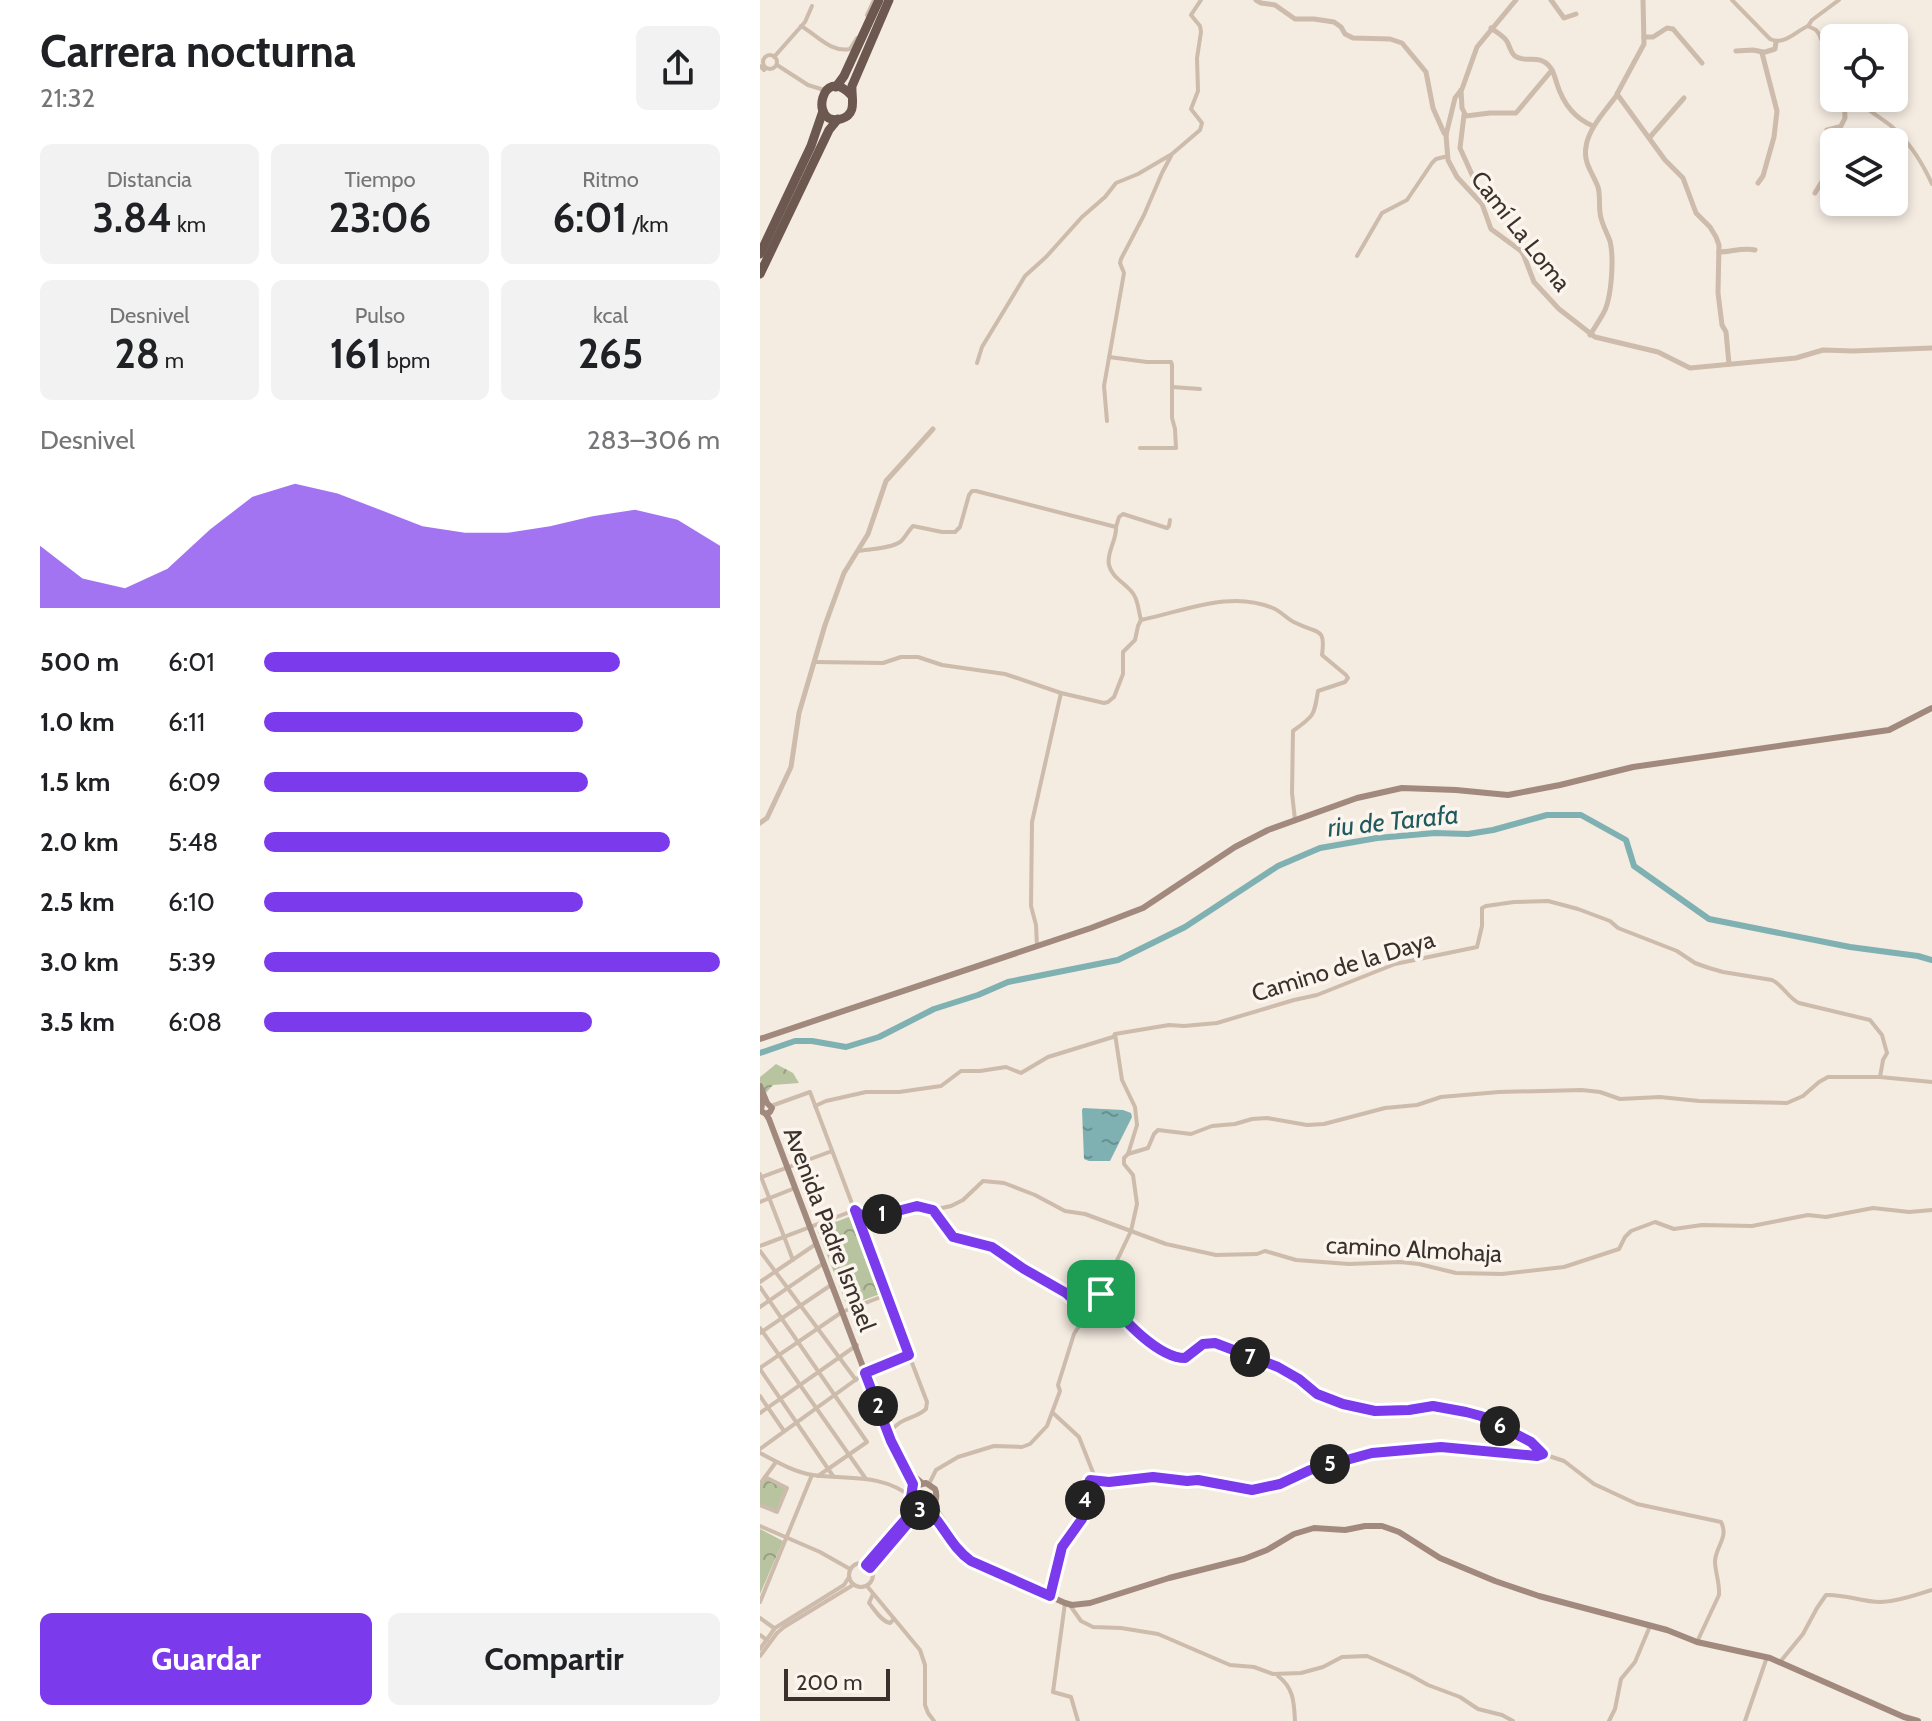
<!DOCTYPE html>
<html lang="es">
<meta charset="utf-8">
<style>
body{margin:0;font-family:Cabin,sans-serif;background:#f2f2f2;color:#202124;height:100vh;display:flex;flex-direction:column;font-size:30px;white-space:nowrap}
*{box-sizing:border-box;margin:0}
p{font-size:26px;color:#757577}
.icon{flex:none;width:44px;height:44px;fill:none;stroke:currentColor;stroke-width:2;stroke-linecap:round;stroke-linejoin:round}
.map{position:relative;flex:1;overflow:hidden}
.drawer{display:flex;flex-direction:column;background:#fff;width:760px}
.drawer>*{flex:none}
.tools{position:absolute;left:1060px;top:24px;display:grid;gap:16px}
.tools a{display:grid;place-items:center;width:88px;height:88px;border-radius:12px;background:#fff;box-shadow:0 4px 12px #0003;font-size:40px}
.scale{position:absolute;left:24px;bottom:20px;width:106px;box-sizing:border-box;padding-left:8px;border:4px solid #3b302b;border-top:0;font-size:22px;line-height:28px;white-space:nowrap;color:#3b302b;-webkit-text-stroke:6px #fbf5ee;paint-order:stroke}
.pin{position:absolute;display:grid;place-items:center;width:68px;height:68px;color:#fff;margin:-34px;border-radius:16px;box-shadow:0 4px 12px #0006}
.km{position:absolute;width:40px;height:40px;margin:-20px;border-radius:50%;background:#222;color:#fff;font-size:22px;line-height:40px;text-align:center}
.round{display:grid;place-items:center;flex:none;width:84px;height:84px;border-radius:12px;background:#f2f2f2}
.overview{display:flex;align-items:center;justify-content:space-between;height:136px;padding:0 40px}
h1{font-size:44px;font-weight:800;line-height:60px}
.figures{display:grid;grid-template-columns:repeat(3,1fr);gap:12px;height:136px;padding:8px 40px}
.figures div{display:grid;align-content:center;border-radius:12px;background:#f2f2f2;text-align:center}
.figures b{font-size:40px;font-weight:800}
.figures small{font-size:22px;font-weight:400}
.figures p{font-size:22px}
.chart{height:224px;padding:16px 40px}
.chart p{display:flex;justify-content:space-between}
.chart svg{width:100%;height:144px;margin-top:8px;fill:#7c3aed;opacity:.7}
.action{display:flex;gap:16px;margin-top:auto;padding:16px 40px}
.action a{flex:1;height:92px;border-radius:12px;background:#7c3aed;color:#fff;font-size:32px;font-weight:800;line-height:92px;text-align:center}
.action a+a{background:#f2f2f2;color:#202124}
ul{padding:0 40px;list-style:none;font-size:26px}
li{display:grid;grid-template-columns:128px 96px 1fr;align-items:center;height:60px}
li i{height:20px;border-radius:10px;background:#7c3aed}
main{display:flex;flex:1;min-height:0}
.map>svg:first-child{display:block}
</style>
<main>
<section class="drawer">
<div class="overview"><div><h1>Carrera nocturna</h1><p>21:32</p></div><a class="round"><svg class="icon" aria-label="share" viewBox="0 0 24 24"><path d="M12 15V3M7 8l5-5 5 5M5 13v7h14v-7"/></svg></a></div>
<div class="figures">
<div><p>Distancia</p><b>3.84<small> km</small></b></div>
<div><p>Tiempo</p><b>23:06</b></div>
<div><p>Ritmo</p><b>6:01<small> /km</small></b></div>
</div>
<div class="figures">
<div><p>Desnivel</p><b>28<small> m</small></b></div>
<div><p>Pulso</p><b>161<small> bpm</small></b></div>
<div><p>kcal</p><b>265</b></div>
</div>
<div class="chart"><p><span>Desnivel</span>283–306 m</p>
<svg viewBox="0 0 160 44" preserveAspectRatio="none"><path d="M0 44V25L10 35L20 38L30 32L40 20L50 10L60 6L70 9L80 14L90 19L100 21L110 21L120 19L130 16L140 14L150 17L160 25V44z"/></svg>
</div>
<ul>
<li><b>500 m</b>6:01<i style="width:78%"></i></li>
<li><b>1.0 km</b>6:11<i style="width:70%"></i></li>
<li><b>1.5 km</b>6:09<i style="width:71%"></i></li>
<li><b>2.0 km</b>5:48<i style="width:89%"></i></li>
<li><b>2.5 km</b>6:10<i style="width:70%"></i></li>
<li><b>3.0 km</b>5:39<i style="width:100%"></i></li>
<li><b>3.5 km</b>6:08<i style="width:72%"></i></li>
</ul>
<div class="action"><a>Guardar</a><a>Compartir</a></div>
</section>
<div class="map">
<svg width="1172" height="1721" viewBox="0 0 1172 1721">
<defs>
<pattern id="park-crowns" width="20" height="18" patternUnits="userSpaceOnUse" patternTransform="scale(2)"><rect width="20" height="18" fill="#b8c4a0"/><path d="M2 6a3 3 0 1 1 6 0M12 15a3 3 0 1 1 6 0" fill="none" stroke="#97a083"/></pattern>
<pattern id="water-ripples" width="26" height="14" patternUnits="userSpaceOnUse" patternTransform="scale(2)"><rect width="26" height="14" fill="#7fb0b2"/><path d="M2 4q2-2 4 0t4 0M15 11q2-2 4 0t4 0" fill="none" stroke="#699091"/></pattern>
</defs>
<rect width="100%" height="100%" fill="#f4ebe1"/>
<g fill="url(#park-crowns)">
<polygon points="16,1064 33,1073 39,1083 13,1085 4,1095 0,1086 0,1077"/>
<polygon points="94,1215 123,1293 87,1306 57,1229"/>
<polygon points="6,1478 26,1489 16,1511 0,1504 0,1486"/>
<polygon points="0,1529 23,1541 0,1594"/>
</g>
<polygon fill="url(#water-ripples)" points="323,1108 363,1110 371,1113 372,1117 350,1161 329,1161 324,1159 322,1110"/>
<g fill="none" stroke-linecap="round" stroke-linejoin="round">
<polyline stroke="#7fb0b2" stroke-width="6" points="0,1053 35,1041 52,1041 86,1047 119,1037 174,1009 218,995 248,982 358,960 425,927 518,866 560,848 617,838 675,833 708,834 733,830 787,815 821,815 866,840 874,866 949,919 1090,947 1158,956 1172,960"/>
<g stroke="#cdbbac" stroke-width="4">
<path d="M972,0L1010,39C1024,46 1036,31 1048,26L1056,30L1059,34L1074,70"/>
<polyline points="107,15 114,0"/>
<path d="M41,26C57,35 71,53 90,49L97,38"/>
<polyline points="1048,26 1052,20 1079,0"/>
<circle cx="10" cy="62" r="7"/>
<polyline points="14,57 45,22 52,6"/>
<polyline points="17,65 48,85 64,90"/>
<polyline points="0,66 4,70"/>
<path d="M1093,98C1105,108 1118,116 1130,125C1149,141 1162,162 1172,184"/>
<polyline points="597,256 622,213 647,200 672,163 676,159 688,156"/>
<polyline points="349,357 387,362 411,362 412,365 412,418 415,429 416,448 380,448"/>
<polyline points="217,363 222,347 265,276 286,257 322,217 345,197 356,183 378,174 412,154 440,130 442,123 431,109 438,91 437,58 441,32 440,26 431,15 441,0"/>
<polyline points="412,387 440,389"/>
<polyline points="347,421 344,386 364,273 360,263 361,259 384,215 402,173 411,156"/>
<polyline points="356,527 359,517 363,514 407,528 409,526 410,520"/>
<path d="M98,551C111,549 129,549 140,542C145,538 148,531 153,526L182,532H195L200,527L209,495L212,491H216L356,527C357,540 346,553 349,565C352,579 368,584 374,595C378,601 379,613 381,620"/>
<path d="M55,662L123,663L141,657H158L182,665L245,674L301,693L344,703L348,702L354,697L363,674V652L375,640L378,626L381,620C425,611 472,589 515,609C523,613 528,620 536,623C557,634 566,626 562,655L586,675L588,678L585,682L558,691C554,716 554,716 533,731L532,793L535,820"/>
<polyline points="277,946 276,925 271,906 272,822 301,693"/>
<polyline points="355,1034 362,1080 375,1107 377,1125 368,1154"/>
<path d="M55,1106L66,1101L106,1092H139L181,1086L201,1071H220L246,1067L261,1073L288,1057L353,1037L355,1034L409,1025L424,1026L457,1023L534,1000L557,995L635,964L717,947L722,926V908L726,906L754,902L788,901L818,909L850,921L858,928L917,951L935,963L949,968L963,972L1012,980C1023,985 1028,998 1039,1003L1110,1020L1122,1035L1127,1053L1123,1060L1120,1077"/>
<polyline points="0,1174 33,1260"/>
<polyline points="2,1177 72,1151"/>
<polyline points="0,1202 35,1188"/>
<path d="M173,1210L193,1237L232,1247L264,1269L306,1293L327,1313L341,1294C358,1314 397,1359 425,1358L440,1346L452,1343L518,1367L539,1379L557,1394L589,1406L623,1411L655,1410L673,1406L714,1414L771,1442L783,1454L804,1461L834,1484L877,1504L961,1522C969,1537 956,1546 955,1561C955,1572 960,1583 959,1595L937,1642"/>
<polyline points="0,1246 95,1210 100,1215 126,1214 157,1206 173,1210 191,1206 203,1200 223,1181 244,1183 275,1195 305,1211 325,1214 406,1244 456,1255 497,1254 505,1251 536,1260 589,1264 640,1262 659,1264 696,1273 742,1274 804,1267 859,1249 865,1237 871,1231 895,1222 914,1229 942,1225 992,1226 1048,1215 1066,1217 1113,1208 1149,1212 1172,1210"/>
<polyline points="0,1251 96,1380"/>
<polyline points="0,1282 56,1244"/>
<polyline points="0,1287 107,1442 58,1476"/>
<polyline points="341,1294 371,1231 377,1204 373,1175 364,1164 364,1158 368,1154 388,1148 394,1134 398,1130 431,1134 452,1126 475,1124 492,1119 507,1118 547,1125 564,1124 625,1108 657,1105 681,1097 739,1092 822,1090 840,1092 860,1099 900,1097 939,1101 1027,1103 1043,1096 1059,1082 1068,1077 1120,1077 1172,1082"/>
<polyline points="0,1307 64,1263"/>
<polyline points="0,1328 106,1479"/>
<polyline points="0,1333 71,1285"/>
<polyline points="0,1368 82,1312 126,1295"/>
<polyline points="0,1369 73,1476"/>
<polyline points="0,1396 24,1431"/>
<polyline points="0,1413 97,1345"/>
<path d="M130,1432C142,1416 154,1420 166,1409L167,1402L149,1355"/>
<polyline points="0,1449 105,1373 149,1355 50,1092 11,1106"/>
<path d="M0,1453C17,1462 34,1472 53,1475C87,1480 122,1473 151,1497"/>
<polyline points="330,1480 349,1482 393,1477 427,1481 438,1480 492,1490 520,1484 550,1470 605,1453 681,1447 777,1456 783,1454"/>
<polyline points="0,1484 16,1462"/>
<polyline points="169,1484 176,1470 198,1457 234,1446 262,1447 270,1444 287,1426 300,1391 298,1385 314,1334 327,1313"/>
<polyline points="0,1505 17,1512 27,1488 5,1477"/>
<polyline points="0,1526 60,1552 90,1569"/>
<circle cx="101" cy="1575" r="12"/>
<polyline points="106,1565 151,1513 154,1505"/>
<polyline points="110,1568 161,1509"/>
<polyline points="107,1586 160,1650 165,1665 165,1705 168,1713 174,1721"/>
<path d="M113,1594L109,1603C115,1610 121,1621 130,1623L134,1619"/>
<polyline points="290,1596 302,1547 322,1519 326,1488 334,1475 319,1437 293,1413"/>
<polyline points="0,1602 52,1475"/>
<polyline points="305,1603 293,1692 311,1697 318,1721"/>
<polyline points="309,1604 321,1621 333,1627 361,1628 398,1634 470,1665 494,1667 513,1674 541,1673 563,1667 582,1657 607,1656 650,1675 668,1685 700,1697 718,1709 742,1715 753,1721"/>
<polyline points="0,1618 14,1628"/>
<polyline points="0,1635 7,1640"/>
<polyline points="0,1649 15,1628 84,1585 89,1577"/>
<polyline points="0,1656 17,1633 24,1627 93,1585"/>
<path d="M1020,1662L1043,1634L1057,1608L1066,1595C1085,1594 1102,1602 1120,1602C1137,1602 1155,1595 1172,1590"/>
<path d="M518,1676C534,1688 534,1703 535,1721"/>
<polyline points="849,1721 855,1709 861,1679 875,1662 890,1626"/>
<polyline points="985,1721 1007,1657"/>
</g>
<g stroke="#cdbbac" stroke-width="5">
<polyline points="496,0 501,3 515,5 535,19 554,19 574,22 581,27 585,34 593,38 630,39 642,43 666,72 673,108 684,133 686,135"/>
<polyline points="756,0 717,47 702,89 695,98 686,135 688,160 697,177 722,204 731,229 761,251 764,256 774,282 799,309 835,337 898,352 930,368 1036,358 1063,350 1093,351 1172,348"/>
<polyline points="791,0 804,18 816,14"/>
<polyline points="883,0 884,44 857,94 905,160 923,178 936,213 950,227 956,237 959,245 958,293 962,325 966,332 969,364"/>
<path d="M731,28C736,32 742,35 746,40C750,45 750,52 755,56C766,64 779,53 790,67C794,72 795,78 797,84C803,103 814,118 833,126"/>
<polyline points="884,37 893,37 907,28 913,29 942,63"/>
<polyline points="976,51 993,50 1003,52"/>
<polyline points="701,90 702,108 706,116 730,113 756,113 792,70"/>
<polyline points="704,115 700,148 714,179"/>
<polyline points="1067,130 1079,127"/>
<polyline points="890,137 924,98"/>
<polyline points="1077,142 1079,130 1085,118 1084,98"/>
<polyline points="998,183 1003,176 1014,137 1017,111 1002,53 1015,49 1016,42"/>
<polyline points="1055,193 1066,175 1074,154"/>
<path d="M959,252C971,252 983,247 995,250"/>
<path d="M830,335C835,327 839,321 843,314C852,299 854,257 850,241C847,233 843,226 841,218C838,208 841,197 838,187C833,173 823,163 826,147C828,129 846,110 857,95"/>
<polyline points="0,823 7,818 31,767 39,713 65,625 84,573 108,534 126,481 173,429"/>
</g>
<g stroke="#a18a7d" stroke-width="6">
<polyline points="0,1039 331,928 383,908 475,847 508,830 597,798 642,788 696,790 748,795 800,785 873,767 1129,730 1172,708"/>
<polyline points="0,1086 7,1103 12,1108 10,1112 6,1114"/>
<polyline points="0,1097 2,1104 1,1111 6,1114"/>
<polyline points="6,1114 9,1119 131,1441 153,1484 153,1489"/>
<polyline points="141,1454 155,1477 162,1483"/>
<path d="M174,1505L164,1509L154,1505L151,1497L155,1486L166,1483L175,1489C179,1497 173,1502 176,1510L205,1553"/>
<path d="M167,1509C184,1525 190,1547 211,1561L305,1603L312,1605L330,1603L409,1578L484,1559L507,1550L534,1534L554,1528L585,1530L605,1526H622L639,1532L680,1558L735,1581L779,1596L907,1630L937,1642L1010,1658L1144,1717L1158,1721"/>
</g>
<g stroke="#6c584f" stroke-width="9">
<polyline points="76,87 84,76 119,0"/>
<path d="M91,95C62,63 48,127 81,119C98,114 91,98 92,86L129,0"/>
<polyline points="0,254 51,146 63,111"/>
<polyline points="0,274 69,130 78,119"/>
</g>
</g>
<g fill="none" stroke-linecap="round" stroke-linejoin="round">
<defs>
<path id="route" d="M157,1206L173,1210L193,1237L232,1247L264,1269L306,1293L327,1313L341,1294C359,1314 396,1358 425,1358L443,1344L455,1343L518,1367L539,1379L557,1394L583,1404L615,1411L649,1410L673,1406L706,1412L721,1416L771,1442L783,1454L777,1456L681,1447L612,1453L550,1470L520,1484L492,1490L438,1480L427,1481L393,1477L349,1482L330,1480L326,1488L322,1519L302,1547L290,1596L211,1561C191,1547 184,1525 167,1509H161L155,1515L110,1568L106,1565L151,1513L154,1505L151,1497L153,1484L131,1441L105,1373L149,1355L95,1210L100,1215L126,1214Z"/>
</defs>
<use href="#route" stroke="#fff" stroke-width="16"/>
<use href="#route" stroke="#7c3aed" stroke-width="10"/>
</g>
<g text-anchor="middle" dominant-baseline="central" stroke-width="7" stroke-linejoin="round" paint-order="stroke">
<g font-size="24" fill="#3b302b" stroke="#fbf5ee">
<text transform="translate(761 231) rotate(52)">Camí La Loma</text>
<text transform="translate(583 966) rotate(-17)">Camino de la Daya</text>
<text transform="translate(70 1229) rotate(69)">Avenida Padre Ismael</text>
<text transform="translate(654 1249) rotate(3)">camino Almohaja</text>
</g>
<g font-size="26" font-style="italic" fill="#1f5a5e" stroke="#fbf5ee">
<text transform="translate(633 821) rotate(-6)">riu de Tarafa</text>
</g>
</g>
</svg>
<div class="tools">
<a><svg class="icon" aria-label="locate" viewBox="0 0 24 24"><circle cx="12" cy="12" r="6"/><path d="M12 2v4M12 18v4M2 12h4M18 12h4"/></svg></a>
<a><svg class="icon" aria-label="layers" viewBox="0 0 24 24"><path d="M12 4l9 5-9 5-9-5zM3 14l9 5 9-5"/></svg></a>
</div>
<div class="scale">200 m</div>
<div class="pin" style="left:341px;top:1294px;background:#1e9e55"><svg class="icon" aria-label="arrive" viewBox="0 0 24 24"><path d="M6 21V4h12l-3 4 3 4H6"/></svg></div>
<b class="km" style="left:122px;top:1214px">1</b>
<b class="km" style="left:118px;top:1406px">2</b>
<b class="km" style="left:160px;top:1510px">3</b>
<b class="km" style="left:325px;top:1500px">4</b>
<b class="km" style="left:570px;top:1464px">5</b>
<b class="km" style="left:740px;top:1426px">6</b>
<b class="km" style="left:490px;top:1357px">7</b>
</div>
</main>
